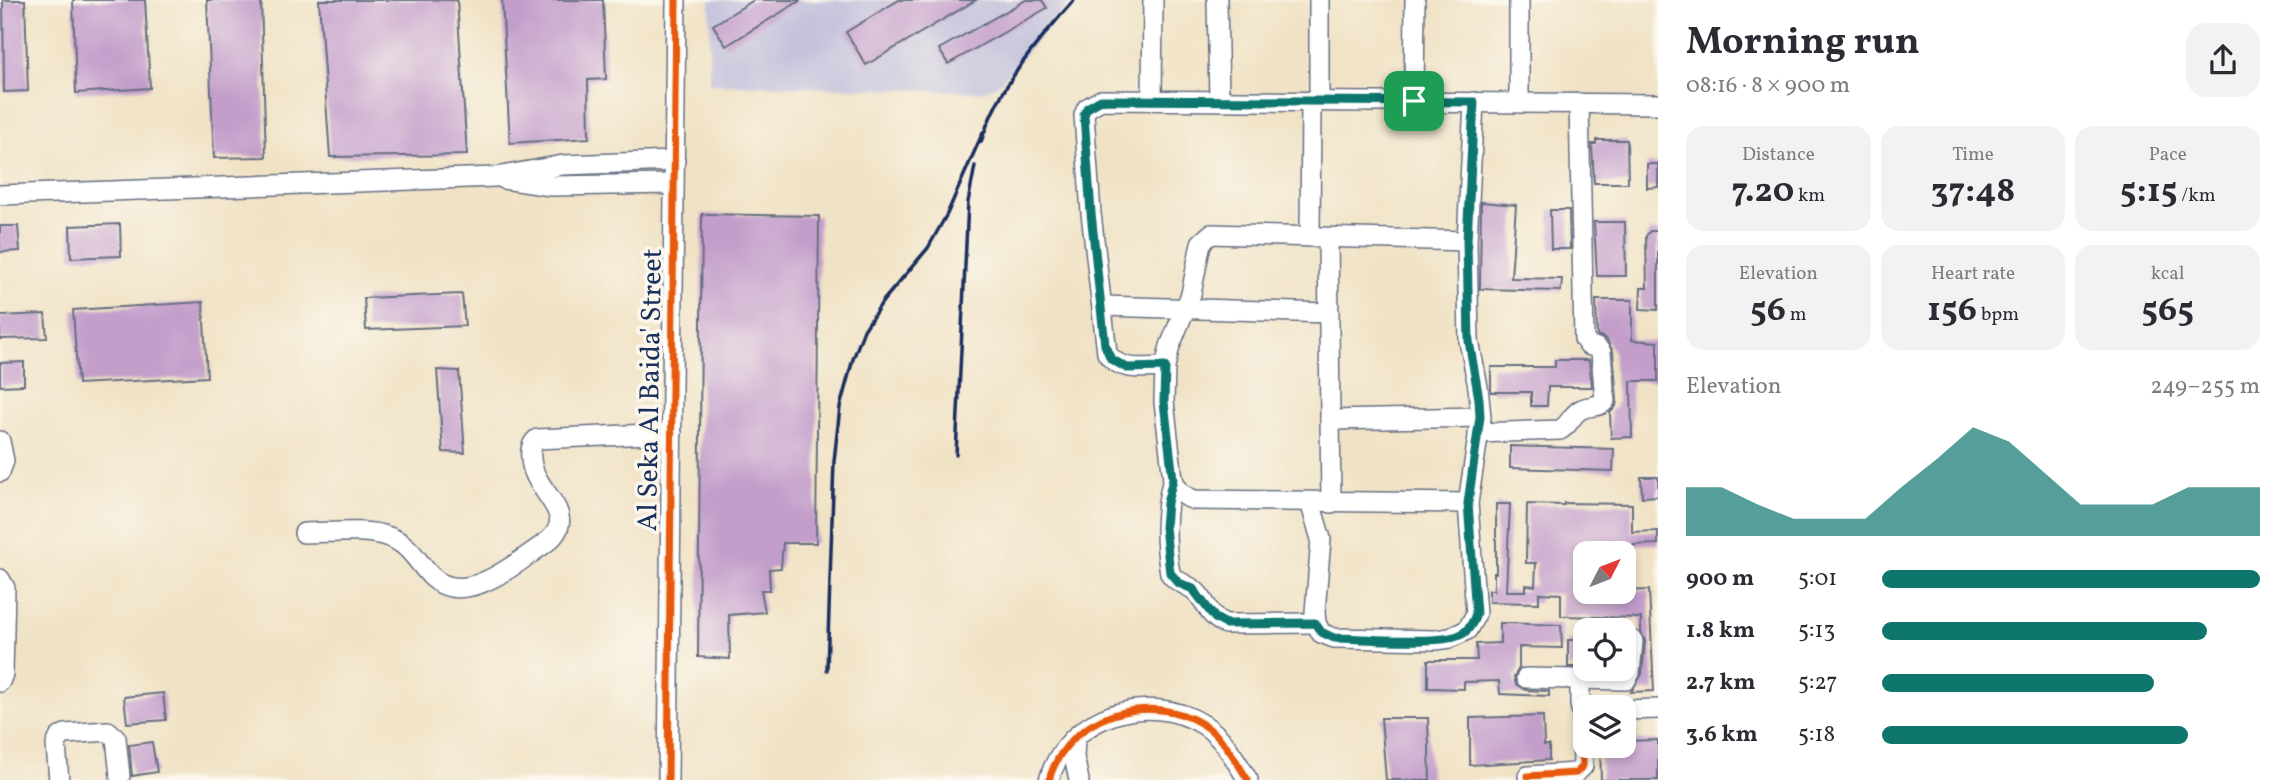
<!DOCTYPE html>
<meta charset="utf-8">
<style>
body{margin:0;font-family:Vollkorn,serif;background:#f2f2f3;color:#2b2b33;height:100vh;display:flex;flex-direction:column;font-size:26px;white-space:nowrap}
*{box-sizing:border-box;margin:0}
p{font-size:23px;color:#7c7c81}
.icon{flex:none;width:38px;height:38px;fill:none;stroke:currentColor;stroke-width:2;stroke-linecap:round;stroke-linejoin:round}
.map{position:relative;flex:1;overflow:hidden}
.side{display:flex;flex-direction:column;background:#fff;width:630px}
.side>*{flex:none}
.needle{width:46px;rotate:48deg}
.controls{position:absolute;left:1573px;top:541px;display:grid;gap:14px}
.controls a{display:grid;place-items:center;width:63px;height:63px;border-radius:14px;background:#fff;box-shadow:0 4px 10px #0003;font-size:35px}
.pin{position:absolute;display:grid;place-items:center;width:60px;height:60px;color:#fff;margin:-30px;border-radius:14px;box-shadow:0 4px 10px #0006}
.round{display:grid;place-items:center;flex:none;width:74px;height:74px;border-radius:21px;background:#f2f2f3}
.overview{display:flex;align-items:center;justify-content:space-between;height:119px;padding:0 28px}
h1{font-size:38px;font-weight:700;line-height:52px}
.metrics{display:grid;grid-template-columns:repeat(3,1fr);gap:10px;height:119px;padding:7px 28px}
.metrics div{display:grid;align-content:center;border-radius:18px;background:#f2f2f3;text-align:center}
.metrics b{font-size:35px;font-weight:700}
.metrics small{font-size:19px;font-weight:400}
.metrics p{font-size:19px}
.chart{height:196px;padding:14px 28px}
.chart p{display:flex;justify-content:space-between}
.chart svg{width:100%;height:126px;margin-top:7px;fill:#0f766e;opacity:.7}
ul{padding:0 28px;list-style:none;font-size:23px}
li{display:grid;grid-template-columns:112px 84px 1fr;align-items:center;height:52px}
li i{height:18px;border-radius:9px;background:#0f766e}
main{display:flex;flex:1;min-height:0}
.map>svg:first-child{display:block}
</style>
<main>
<div class="map">
<svg width="1658" height="780" viewBox="0 0 1658 780">
<rect width="100%" height="100%" fill="#fbf7ec"/>
<filter id="ink" filterUnits="userSpaceOnUse"><feTurbulence type="fractalNoise" baseFrequency=".0143" numOctaves="2"/><feDisplacementMap in="SourceGraphic" scale="14" xChannelSelector="R" yChannelSelector="G"/><feConvolveMatrix kernelMatrix="1 2 1 2 8 2 1 2 1" color-interpolation-filters="sRGB"/></filter>
<filter id="wash" filterUnits="userSpaceOnUse"><feTurbulence type="fractalNoise" baseFrequency=".00686" numOctaves="4" result="noise"/><feDisplacementMap in="SourceGraphic" scale="28" xChannelSelector="R" yChannelSelector="G"/><feGaussianBlur stdDeviation="1.57" result="paint"/><feColorMatrix in="noise" values="0 0 0 0 0 0 0 0 0 0 0 0 0 0 0 0 0 1.4 0 .05"/><feComposite in="paint" operator="in"/></filter>
<g filter="url(#wash)">
<rect width="100%" height="100%" fill="#f0e2c5"/>
<polygon fill="#c3c1db" points="710,0 1072,0 1000,83 983,92 709,84"/>
<g id="blocks">
<g fill="#c39ecb">
<polygon points="3,0 25,0 28,91 4,92"/>
<polygon points="73,0 145,0 150,88 76,93"/>
<polygon points="207,0 261,0 266,157 214,158"/>
<polygon points="319,0 457,0 467,155 330,157"/>
<polygon points="502,0 603,0 606,79 588,80 589,138 510,143"/>
<polygon points="754,0 801,0 726,46 713,25"/>
<polygon points="899,0 976,0 866,65 846,32"/>
<polygon points="1026,0 1042,0 1047,8 948,64 939,49"/>
<polygon points="1596,140 1627,140 1628,183 1594,183 1592,144 1596,144"/>
<polygon points="1647,164 1658,164 1658,187 1647,188"/>
<polygon points="1481,202 1516,205 1511,278 1562,279 1561,291 1480,289"/>
<polygon points="1550,210 1569,210 1570,249 1551,249"/>
<polygon points="702,214 819,216 816,543 783,543 781,568 769,569 770,590 761,590 765,612 729,615 730,659 698,657"/>
<polygon points="1594,222 1625,222 1626,276 1597,276"/>
<polygon points="120,224 121,256 71,258 70,226"/>
<polygon points="0,226 18,226 20,251 0,252"/>
<polygon points="1650,231 1658,231 1658,310 1640,309 1641,288 1647,288 1646,236"/>
<polygon points="462,294 465,326 366,330 364,298"/>
<polygon points="1596,300 1632,300 1632,340 1658,342 1658,381 1631,381 1632,437 1611,438 1610,413 1616,406 1617,400 1613,351 1606,339 1597,335"/>
<polygon points="203,302 207,377 78,384 73,310"/>
<polygon points="45,314 47,338 0,339 0,316"/>
<polygon points="1555,360 1589,360 1592,387 1548,387 1547,406 1531,406 1531,392 1491,392 1491,367 1555,367"/>
<polygon points="24,362 24,385 0,386 0,363"/>
<polygon points="437,370 459,371 465,453 443,452"/>
<polygon points="1510,446 1614,449 1613,471 1510,468"/>
<polygon points="1641,477 1658,477 1658,496 1642,497"/>
<polygon points="1564,503 1632,504 1632,532 1658,531 1658,544 1632,545 1632,550 1586,549 1586,592 1649,590 1654,691 1631,692 1642,674 1645,641 1641,632 1641,618 1561,616 1561,594 1539,593 1539,603 1489,602 1489,590 1494,590 1494,573 1496,573 1496,504 1510,504 1506,591 1526,591 1526,585 1535,586 1536,563 1526,563 1527,504 1564,505"/>
<polygon points="1500,623 1561,625 1562,648 1519,647 1519,668 1514,677 1516,684 1525,690 1549,691 1549,696 1500,694 1499,681 1464,682 1464,689 1428,688 1428,660 1477,660 1476,644 1500,643"/>
<rect x="1568" y="640" width="18" height="27"/>
<polygon points="163,693 166,720 127,723 124,697"/>
<polygon points="1543,716 1544,745 1549,745 1549,760 1470,765 1470,718"/>
<polygon points="1381,718 1428,718 1430,780 1386,780"/>
<polygon points="1658,740 1658,780 1601,780 1600,746 1624,746 1624,741"/>
<polygon points="152,742 157,772 132,776 129,745"/>
</g>
</g>
</g>
<g filter="url(#ink)">
<use href="#blocks" fill-opacity="0" stroke="#666e82" stroke-width="2"/>
<g fill="none" stroke-linecap="round" stroke-linejoin="round">
<defs>
<g id="minor">
<polyline points="1217,0 1219,100"/>
<polyline points="1319,0 1319,101"/>
<polyline points="1519,0 1519,102"/>
<polyline points="1152,100 1153,0"/>
<polyline points="1414,101 1415,0"/>
<polyline points="504,179 551,186 674,184"/>
<polyline points="0,195 496,177 563,165 675,161"/>
<polyline points="1310,237 1311,101"/>
<polyline points="1328,238 1331,503"/>
<path d="M1467,241L1211,234L1201,243L1191,294L1170,346L1165,367L1164,402L1173,479C1177,490 1183,497 1195,500L1468,503"/>
<polyline points="1103,306 1329,313"/>
<path d="M1165,367C1145,367 1120,373 1107,353L1091,213L1084,115L1087,108L1101,100L1658,104"/>
<polyline points="1330,420 1481,417"/>
<path d="M1478,433L1560,430C1570,425 1572,413 1582,409C1591,405 1599,408 1605,401L1601,352L1597,348L1588,345L1584,339L1579,103"/>
<polyline points="0,441 4,461 0,472"/>
<path d="M1173,479C1164,511 1164,540 1170,573C1176,583 1185,583 1194,590C1207,600 1207,617 1226,624L1316,623"/>
<polyline points="1310,502 1321,539 1315,612 1316,623 1321,633 1334,638 1436,640 1450,638 1467,630 1476,614 1468,503 1481,417 1478,387 1469,341 1467,241 1474,102"/>
<path d="M304,533C329,533 366,528 389,537C410,544 417,562 431,576C464,609 516,563 544,544C585,515 532,493 531,458C530,450 531,444 537,439L672,433"/>
<polyline points="0,579 5,588 3,674 0,682"/>
<polyline points="1526,678 1626,680 1630,673 1633,641"/>
<polyline points="1580,679 1580,705 1583,717"/>
<polyline points="1624,710 1658,709"/>
<polyline points="1075,738 1074,757 1079,780"/>
<polyline points="1528,776 1576,773 1583,766 1582,723 1586,714"/>
<polyline points="59,780 56,745 59,738 65,734 108,731 116,738 120,776"/>
<polyline points="668,780 676,0"/>
<path d="M1049,780C1067,715 1150,690 1204,725C1225,739 1235,760 1248,780"/>
</g>
</defs>
<use href="#minor" stroke="#666e82" stroke-width="22"/>
<use href="#minor" stroke="#fff" stroke-width="19"/>
<g stroke="#1b2f5e" stroke-width="3.5">
<path d="M981,142C998,87 1037,42 1074,0"/>
<polyline points="956,455 968,202 975,166"/>
<polyline points="827,670 834,461 840,407 853,359 864,330 883,301 928,248 947,214 983,132"/>
</g>
<defs>
<g id="cycleway">
<polyline points="1528,776 1576,773 1583,766 1582,723 1586,714"/>
<polyline points="668,780 676,0"/>
<path d="M1049,780C1067,715 1150,690 1204,725C1225,739 1235,760 1248,780"/>
</g>
</defs>
<use href="#cycleway" stroke="#fbf7ec" stroke-width="11"/>
<use href="#cycleway" stroke="#e8590c" stroke-width="7"/>
</g>
</g>
<g fill="none" stroke-linecap="round" stroke-linejoin="round" filter="url(#ink)">
<defs>
<path id="route" d="M1101,100L1474,102L1467,241L1469,341L1479,399L1480,417L1468,503L1476,614C1473,623 1469,631 1460,635C1439,645 1361,638 1334,638L1321,632L1315,623L1226,624L1215,618L1193,589L1179,583L1170,573L1165,527L1167,503L1173,479L1164,402L1165,367L1127,368L1111,359L1105,345L1091,213L1084,115L1087,108Z"/>
</defs>
<use href="#route" stroke="#fff" stroke-width="14"/>
<use href="#route" stroke="#0f766e" stroke-width="9"/>
</g>
<g text-anchor="middle" dominant-baseline="central" stroke-width="7" stroke-linejoin="round" paint-order="stroke">
<g font-size="28" fill="#1b2f5e" stroke="#fbf7ec">
<text transform="translate(651 390) rotate(-89)">Al Seka Al Baida' Street</text>
</g>
</g>
</svg>
<div class="controls">
<a><svg class="needle" viewBox="-14 -14 28 28"><path d="M0-13l5 13h-10z" fill="#e53935"/><path d="M0 13l5-13h-10z" fill="#7c7c81"/></svg></a>
<a><svg class="icon" aria-label="locate" viewBox="0 0 24 24"><circle cx="12" cy="12" r="6"/><path d="M12 2v4M12 18v4M2 12h4M18 12h4"/></svg></a>
<a><svg class="icon" aria-label="layers" viewBox="0 0 24 24"><path d="M12 4l9 5-9 5-9-5zM3 14l9 5 9-5"/></svg></a>
</div>
<div class="pin" style="left:1414px;top:101px;background:#1e9e55"><svg class="icon" aria-label="arrive" viewBox="0 0 24 24"><path d="M6 21V4h12l-3 4 3 4H6"/></svg></div>
</div>
<section class="side">
<div class="overview"><div><h1>Morning run</h1><p>08:16 · 8 × 900 m</p></div><a class="round"><svg class="icon" aria-label="share" viewBox="0 0 24 24"><path d="M12 15V3M7 8l5-5 5 5M5 13v7h14v-7"/></svg></a></div>
<div class="metrics">
<div><p>Distance</p><b>7.20<small> km</small></b></div>
<div><p>Time</p><b>37:48</b></div>
<div><p>Pace</p><b>5:15<small> /km</small></b></div>
</div>
<div class="metrics">
<div><p>Elevation</p><b>56<small> m</small></b></div>
<div><p>Heart rate</p><b>156<small> bpm</small></b></div>
<div><p>kcal</p><b>565</b></div>
</div>
<div class="chart"><p><span>Elevation</span>249–255 m</p>
<svg viewBox="0 0 160 44" preserveAspectRatio="none"><path d="M0 44V27L10 27L20 33L30 38L40 38L50 38L60 27L70 17L80 6L90 11L100 22L110 33L120 33L130 33L140 27L150 27L160 27V44z"/></svg>
</div>
<ul>
<li><b>900 m</b>5:01<i style="width:100%"></i></li>
<li><b>1.8 km</b>5:13<i style="width:86%"></i></li>
<li><b>2.7 km</b>5:27<i style="width:72%"></i></li>
<li><b>3.6 km</b>5:18<i style="width:81%"></i></li>
</ul>
</section>
</main>
